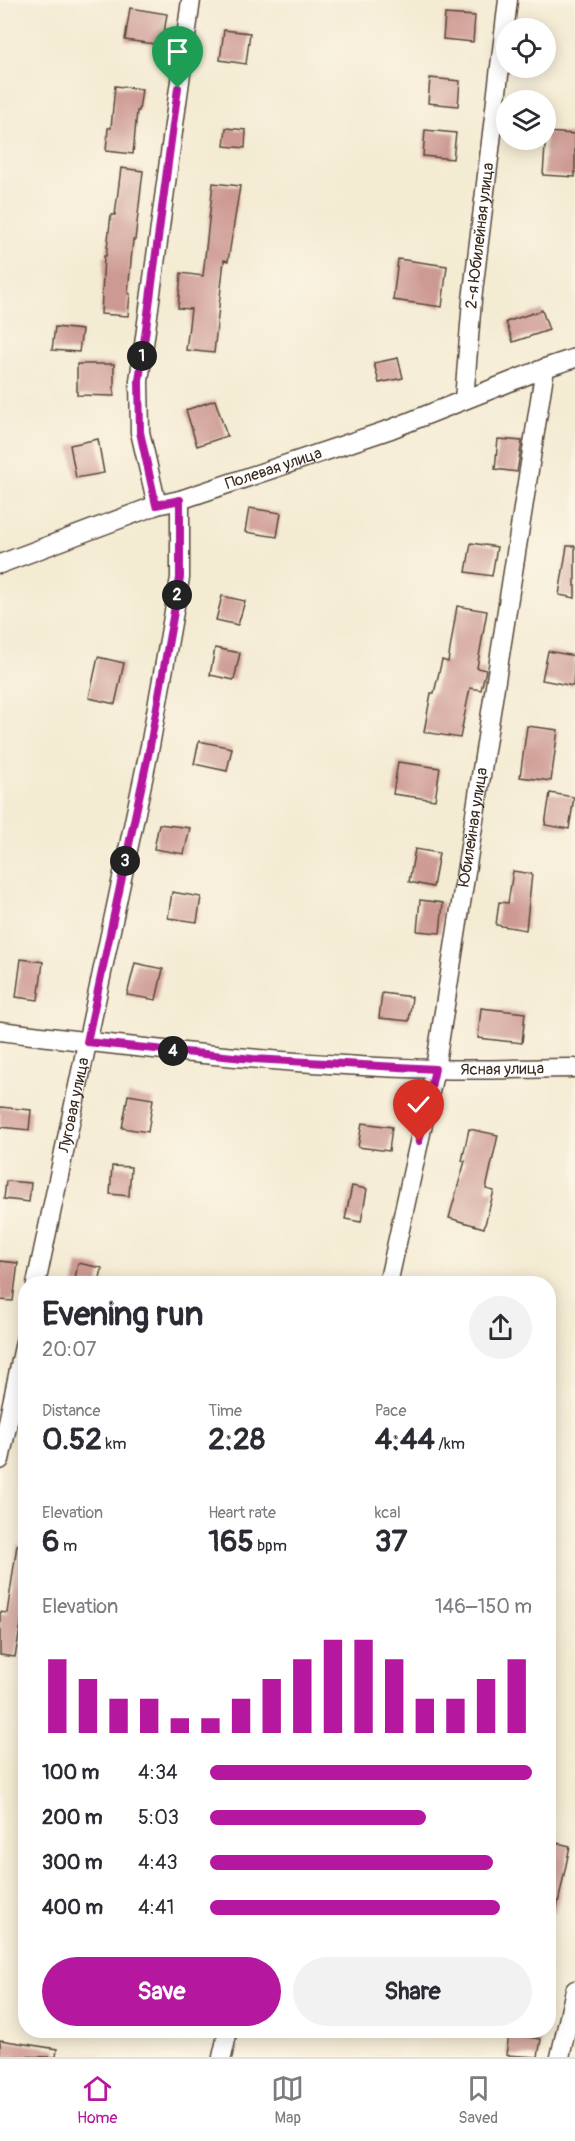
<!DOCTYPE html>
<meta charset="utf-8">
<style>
body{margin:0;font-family:Pangolin,sans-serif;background:#f2f2f3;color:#2b2b33;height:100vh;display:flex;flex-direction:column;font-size:22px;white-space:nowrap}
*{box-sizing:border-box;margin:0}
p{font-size:20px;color:#7c7c81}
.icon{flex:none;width:33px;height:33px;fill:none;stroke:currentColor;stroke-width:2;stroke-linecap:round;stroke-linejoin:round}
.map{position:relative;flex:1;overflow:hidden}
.side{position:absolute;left:18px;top:1276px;width:538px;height:762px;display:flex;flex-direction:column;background:#fff;border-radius:24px;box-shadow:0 3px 15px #0003}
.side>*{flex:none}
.controls{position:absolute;left:496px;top:18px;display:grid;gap:12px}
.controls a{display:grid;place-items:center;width:60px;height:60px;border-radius:50%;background:#fff;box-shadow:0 3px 15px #0003;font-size:30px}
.pin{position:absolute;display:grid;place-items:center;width:51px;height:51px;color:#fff;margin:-62px -26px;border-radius:50% 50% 50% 0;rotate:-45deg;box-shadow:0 0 6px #0007}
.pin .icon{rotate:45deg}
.km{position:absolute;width:30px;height:30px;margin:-15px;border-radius:50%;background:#222;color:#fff;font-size:16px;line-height:30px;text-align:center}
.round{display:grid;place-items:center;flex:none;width:63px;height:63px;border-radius:32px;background:#f2f2f3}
.overview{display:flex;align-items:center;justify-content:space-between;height:102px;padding:0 24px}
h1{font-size:33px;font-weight:800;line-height:45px}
.figures{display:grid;grid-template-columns:repeat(3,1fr);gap:9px;height:102px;padding:6px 24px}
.figures div{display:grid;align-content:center}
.figures b{font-size:30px;font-weight:800}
.figures small{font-size:16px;font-weight:400}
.figures p{font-size:16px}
.chart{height:168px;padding:12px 24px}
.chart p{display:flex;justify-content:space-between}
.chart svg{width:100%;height:108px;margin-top:6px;stroke:#b5179e;stroke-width:6}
.primary-button{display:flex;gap:12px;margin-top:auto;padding:12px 24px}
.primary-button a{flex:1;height:69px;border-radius:36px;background:#b5179e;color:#fff;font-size:24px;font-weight:800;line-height:69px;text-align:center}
.primary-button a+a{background:#f2f2f3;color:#2b2b33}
ul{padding:0 24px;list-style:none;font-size:20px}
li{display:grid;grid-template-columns:96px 72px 1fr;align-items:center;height:45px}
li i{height:15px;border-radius:8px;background:#b5179e}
.dock{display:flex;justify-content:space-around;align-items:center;height:84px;border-top:2px solid #e1e1e2;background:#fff;font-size:16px;color:#7c7c81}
.dock a{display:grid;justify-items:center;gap:3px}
.dock .on{color:#b5179e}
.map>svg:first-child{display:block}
</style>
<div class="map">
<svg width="575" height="2057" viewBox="0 0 575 2057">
<rect width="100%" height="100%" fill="#fcf5e5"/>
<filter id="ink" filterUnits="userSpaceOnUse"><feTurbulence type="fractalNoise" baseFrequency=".0167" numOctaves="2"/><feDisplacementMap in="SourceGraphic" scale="12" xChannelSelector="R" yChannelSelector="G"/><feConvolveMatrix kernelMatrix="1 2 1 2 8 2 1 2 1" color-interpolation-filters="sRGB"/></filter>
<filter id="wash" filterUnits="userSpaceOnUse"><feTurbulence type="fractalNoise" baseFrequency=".008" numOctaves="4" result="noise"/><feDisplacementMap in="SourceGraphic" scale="24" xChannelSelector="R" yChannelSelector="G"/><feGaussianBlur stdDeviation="1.35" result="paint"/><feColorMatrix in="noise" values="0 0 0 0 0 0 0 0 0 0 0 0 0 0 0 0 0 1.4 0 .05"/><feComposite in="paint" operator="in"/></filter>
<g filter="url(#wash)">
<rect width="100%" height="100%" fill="#f4ebd3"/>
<g id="blocks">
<g fill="#cd9a93">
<polygon points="130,8 167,14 162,45 125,40"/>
<polygon points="445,14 475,16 473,42 443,39"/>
<polygon points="224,30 250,33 246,64 220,60"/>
<polygon points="430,78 460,81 458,106 428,103"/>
<polygon points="115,86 142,89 139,111 137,111 133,154 106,151 108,128 111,128"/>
<polygon points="226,128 246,130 245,148 224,146"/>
<polygon points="425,130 456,133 453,159 423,156"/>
<polygon points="546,132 575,134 575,177 543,175"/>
<polygon points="121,168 143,171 135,240 133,240 128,293 130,294 128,316 101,314 104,256 106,256 111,215 115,215"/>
<polygon points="213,183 240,186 228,261 224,260 214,353 186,350 191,309 178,308 181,273 203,276"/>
<polygon points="398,259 447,266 442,307 393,300"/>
<polygon points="542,310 549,330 513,342 506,322"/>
<polygon points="55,327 82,330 79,352 52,350"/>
<polygon points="398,358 403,378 379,383 374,363"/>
<polygon points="77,364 114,364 114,396 77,395"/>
<polygon points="215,400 227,436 197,446 186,410"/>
<polygon points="98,439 104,473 76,478 70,445"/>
<polygon points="498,439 522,441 517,472 495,469"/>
<polygon points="249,508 281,513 277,537 245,532"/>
<polygon points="471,543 497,547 492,576 466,572"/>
<polygon points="567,546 575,546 575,598 559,595"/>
<polygon points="222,596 245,601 238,625 216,620"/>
<polygon points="457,606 487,611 477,668 486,670 481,690 470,688 460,738 424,732 431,693 434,693 442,660 448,662"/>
<polygon points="215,648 240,653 234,680 210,675"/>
<polygon points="548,651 575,656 573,686 542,680"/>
<polygon points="98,657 124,663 115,704 89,698"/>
<polygon points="527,726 558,730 551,781 520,777"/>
<polygon points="199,741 232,748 227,771 194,764"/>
<polygon points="398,762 440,768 435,800 393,794"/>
<polygon points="550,793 574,797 569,829 545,825"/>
<polygon points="159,824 190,828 184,854 154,849"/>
<polygon points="415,849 439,853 433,887 409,882"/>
<polygon points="513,871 532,874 526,930 496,925 499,902 508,903"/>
<polygon points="172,892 201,897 197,922 168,918"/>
<polygon points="420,900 443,903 440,933 417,931"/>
<polygon points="21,959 43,962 38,1000 16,997"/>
<polygon points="135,963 163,969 156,1000 127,995"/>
<polygon points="382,993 412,997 409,1021 379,1018"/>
<polygon points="481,1008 525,1013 522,1043 478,1038"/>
<polygon points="128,1095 153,1099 148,1132 122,1128"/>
<polygon points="0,1107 31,1110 29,1130 0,1127"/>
<polygon points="362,1123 392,1127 389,1151 358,1147"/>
<polygon points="469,1129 498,1135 486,1189 494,1191 484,1228 449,1218 465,1161 462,1161"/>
<polygon points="112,1166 131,1167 129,1196 110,1194"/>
<polygon points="6,1181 31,1183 29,1202 4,1199"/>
<polygon points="352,1186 367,1189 361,1222 345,1219"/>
<polygon points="0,1261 18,1263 13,1301 0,1300"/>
<polygon points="78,1263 102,1268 99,1284 74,1284"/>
<polygon points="17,1545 26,1545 26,1608 24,1608 15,1657 0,1655 0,1612 7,1613"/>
<polygon points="549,1841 570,1846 556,1913 549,1913"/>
<polygon points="509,2034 541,2039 538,2057 506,2055"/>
<polygon points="0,2040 57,2049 56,2057 0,2056"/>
</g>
</g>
</g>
<g filter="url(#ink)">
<use href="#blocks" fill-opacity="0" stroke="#574739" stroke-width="1.5"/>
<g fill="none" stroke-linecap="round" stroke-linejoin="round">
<defs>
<g id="street">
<path id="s1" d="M464,400L472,300L508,0"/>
<polyline points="157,505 140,432 139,381 191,0"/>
<path id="s2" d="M0,564L157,505L180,500L391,429L545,368L575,358"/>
<path id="s3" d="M0,1031C144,1049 289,1065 434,1069C481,1071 528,1068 575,1068"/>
<path id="s4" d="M36,1284L150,746L180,578V500"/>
<path id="s5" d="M388,1284L435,1069L545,368"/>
<polyline points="0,1460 26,1337"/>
<polyline points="222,2057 228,2031"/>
<polyline points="560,2057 575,1990"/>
</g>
</defs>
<use href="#street" stroke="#574739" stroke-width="21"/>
<use href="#street" stroke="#fff" stroke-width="18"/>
</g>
</g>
<g fill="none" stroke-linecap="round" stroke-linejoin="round" filter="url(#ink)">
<defs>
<polyline id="route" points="178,88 139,381 140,432 156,505 180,500 180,578 150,746 87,1042 253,1059 435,1069 419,1141"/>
</defs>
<use href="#route" stroke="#fff" stroke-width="12"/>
<use href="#route" stroke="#b5179e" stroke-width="8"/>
</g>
<g text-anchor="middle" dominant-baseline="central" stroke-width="4.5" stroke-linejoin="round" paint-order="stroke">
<g font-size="16" fill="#3b2a1e" stroke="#fcf5e5">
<text stroke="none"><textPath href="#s1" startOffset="165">2-я Юбилейная улица</textPath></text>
<text stroke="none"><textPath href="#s2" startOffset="290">Полевая улица</textPath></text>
<text stroke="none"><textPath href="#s5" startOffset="465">Юбилейная улица</textPath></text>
<text stroke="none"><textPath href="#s3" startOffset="504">Ясная улица</textPath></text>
<text stroke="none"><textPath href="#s4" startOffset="183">Луговая улица</textPath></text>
</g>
</g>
</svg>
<div class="controls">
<a><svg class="icon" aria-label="locate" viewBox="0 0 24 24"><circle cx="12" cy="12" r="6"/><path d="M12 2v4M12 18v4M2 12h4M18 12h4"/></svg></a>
<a><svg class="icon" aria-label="layers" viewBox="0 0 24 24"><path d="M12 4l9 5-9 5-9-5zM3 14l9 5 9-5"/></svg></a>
</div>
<div class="pin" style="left:178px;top:88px;background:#1e9e55"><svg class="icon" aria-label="arrive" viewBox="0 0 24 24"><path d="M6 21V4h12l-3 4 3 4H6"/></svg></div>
<div class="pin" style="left:419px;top:1141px;background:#d93025"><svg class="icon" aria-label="check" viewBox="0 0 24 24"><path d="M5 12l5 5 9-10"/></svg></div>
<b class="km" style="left:142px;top:356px">1</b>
<b class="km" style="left:177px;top:595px">2</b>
<b class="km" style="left:125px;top:861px">3</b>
<b class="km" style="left:173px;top:1051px">4</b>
<section class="side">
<div class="overview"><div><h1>Evening run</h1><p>20:07</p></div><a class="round"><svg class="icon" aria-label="share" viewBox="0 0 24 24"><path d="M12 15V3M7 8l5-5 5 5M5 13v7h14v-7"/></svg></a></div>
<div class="figures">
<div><p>Distance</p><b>0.52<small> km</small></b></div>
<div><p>Time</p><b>2:28</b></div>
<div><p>Pace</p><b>4:44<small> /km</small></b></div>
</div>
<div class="figures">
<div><p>Elevation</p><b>6<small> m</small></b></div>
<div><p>Heart rate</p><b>165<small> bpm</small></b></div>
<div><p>kcal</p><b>37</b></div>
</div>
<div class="chart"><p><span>Elevation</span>146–150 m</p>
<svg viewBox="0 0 160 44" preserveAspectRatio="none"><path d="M5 44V14M15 44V22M25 44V30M35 44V30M45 44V38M55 44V38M65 44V30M75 44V22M85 44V14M95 44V6M105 44V6M115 44V14M125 44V30M135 44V30M145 44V22M155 44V14"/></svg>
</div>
<ul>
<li><b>100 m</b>4:34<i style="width:100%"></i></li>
<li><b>200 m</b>5:03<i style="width:67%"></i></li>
<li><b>300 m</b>4:43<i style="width:88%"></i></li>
<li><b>400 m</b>4:41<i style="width:90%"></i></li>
</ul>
<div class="primary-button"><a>Save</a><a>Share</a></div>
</section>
</div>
<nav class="dock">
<a class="on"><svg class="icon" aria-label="home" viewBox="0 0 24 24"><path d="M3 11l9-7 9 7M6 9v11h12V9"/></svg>Home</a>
<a><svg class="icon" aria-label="map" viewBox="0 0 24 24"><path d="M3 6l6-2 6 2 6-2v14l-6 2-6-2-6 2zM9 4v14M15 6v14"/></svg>Map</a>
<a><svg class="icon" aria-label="saved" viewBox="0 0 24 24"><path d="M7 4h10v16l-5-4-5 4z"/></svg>Saved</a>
</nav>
